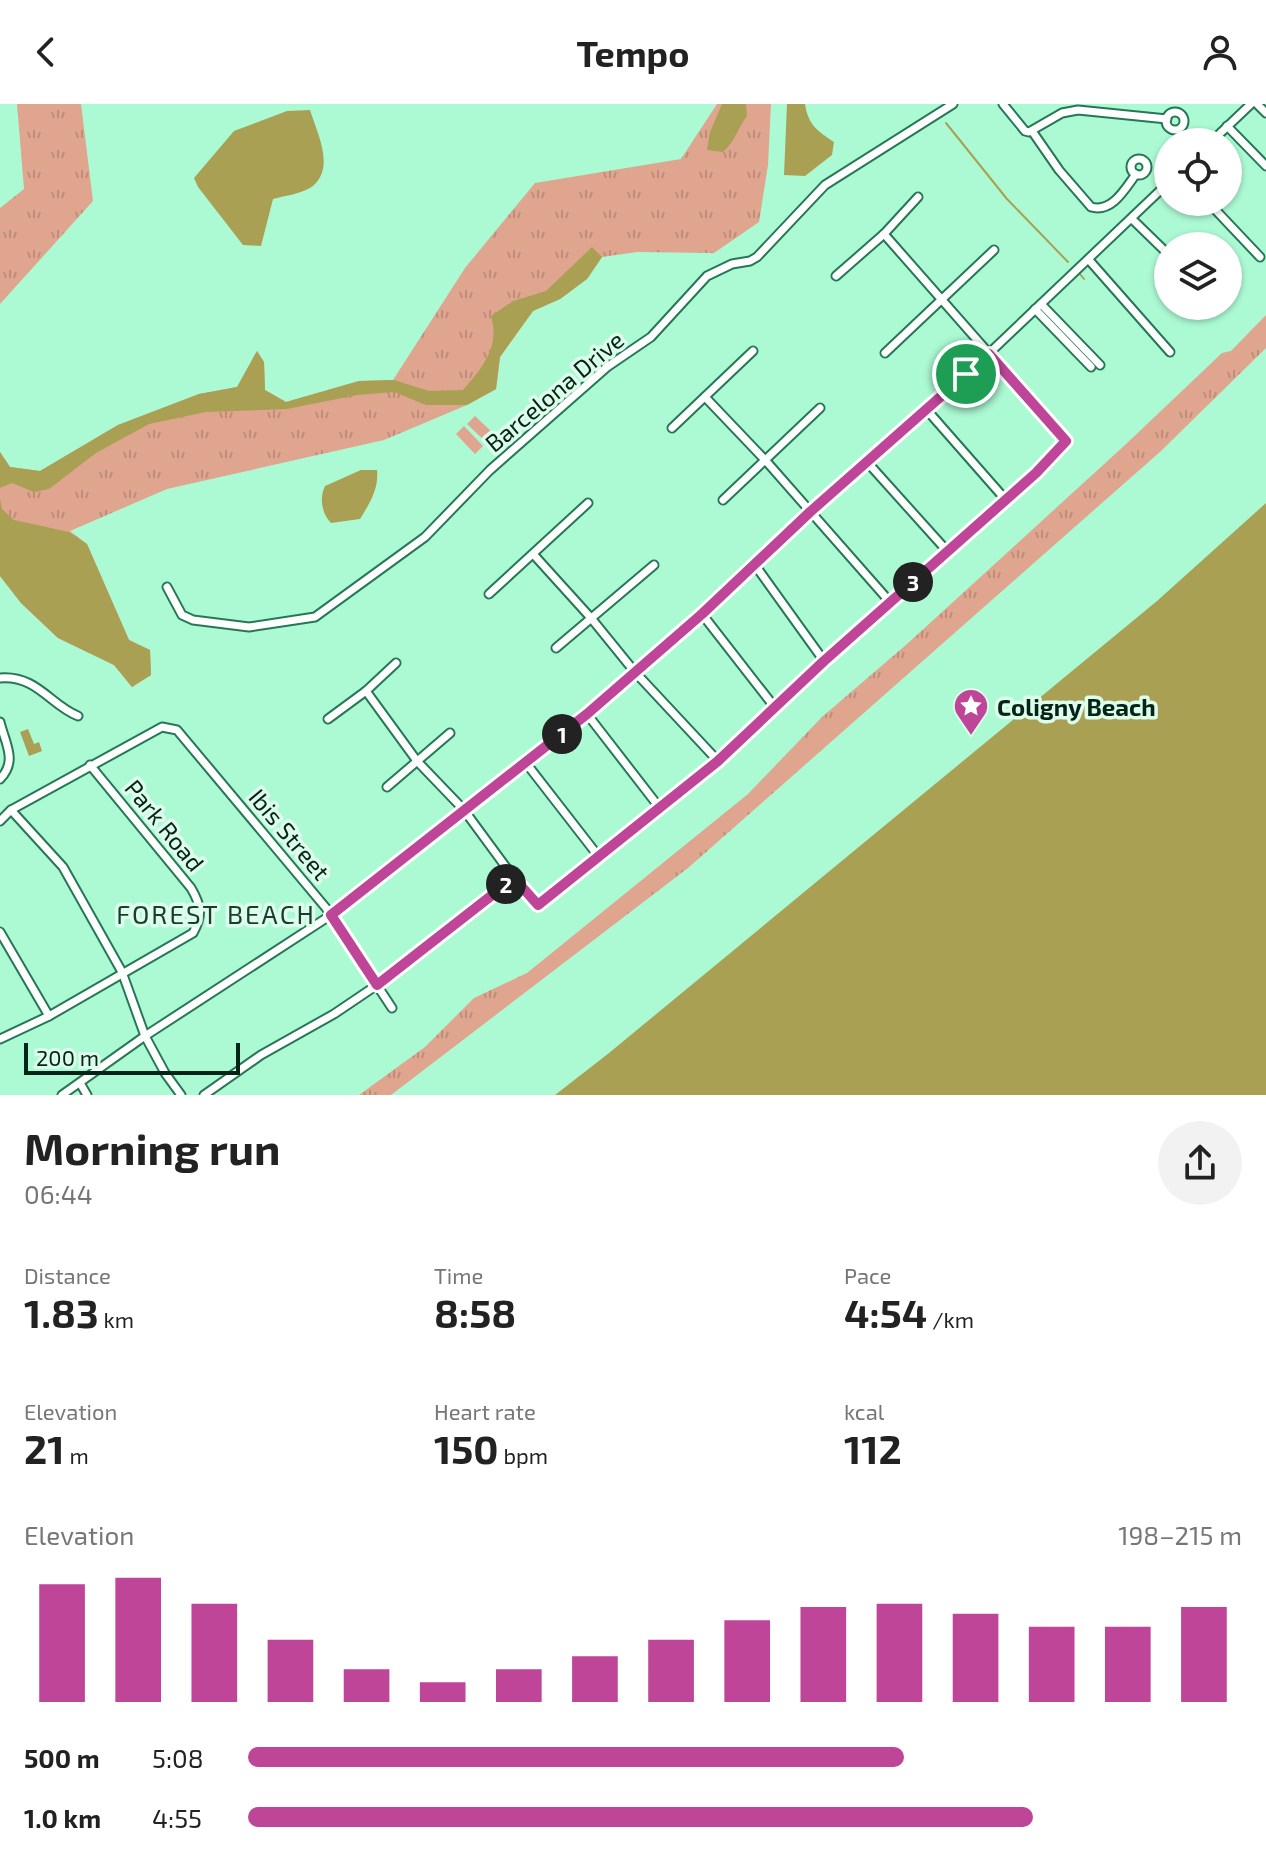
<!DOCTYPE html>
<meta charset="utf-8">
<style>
body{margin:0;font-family:"Exo 2",sans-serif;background:#f2f2f2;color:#222;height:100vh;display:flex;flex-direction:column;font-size:30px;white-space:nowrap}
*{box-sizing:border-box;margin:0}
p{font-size:26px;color:#767676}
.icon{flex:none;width:44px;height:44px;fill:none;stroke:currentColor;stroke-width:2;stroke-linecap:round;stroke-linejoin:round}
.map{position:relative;height:991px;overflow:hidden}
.panel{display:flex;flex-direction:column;background:#fff;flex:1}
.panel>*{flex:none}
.buttons{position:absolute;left:1154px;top:24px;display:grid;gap:16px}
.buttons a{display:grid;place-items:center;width:88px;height:88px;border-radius:50%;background:#fff;box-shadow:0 2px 6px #0004;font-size:40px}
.scale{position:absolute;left:24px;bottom:20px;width:216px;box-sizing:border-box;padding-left:8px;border:4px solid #032416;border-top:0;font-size:22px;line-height:28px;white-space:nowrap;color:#032416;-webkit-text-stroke:6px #defcec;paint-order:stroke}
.pin{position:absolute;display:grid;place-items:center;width:68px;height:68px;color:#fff;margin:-34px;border:4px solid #fff;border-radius:50%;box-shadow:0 2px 8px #0007}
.km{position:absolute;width:40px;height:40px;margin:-20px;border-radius:50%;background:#222;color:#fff;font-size:22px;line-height:40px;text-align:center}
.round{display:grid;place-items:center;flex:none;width:84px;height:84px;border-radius:42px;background:#f2f2f2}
.overview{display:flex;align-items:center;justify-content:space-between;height:136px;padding:0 24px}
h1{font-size:44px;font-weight:700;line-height:60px}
.metrics{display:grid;grid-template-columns:repeat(3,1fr);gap:12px;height:136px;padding:8px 24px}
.metrics div{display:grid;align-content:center}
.metrics b{font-size:40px;font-weight:700}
.metrics small{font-size:22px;font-weight:400}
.metrics p{font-size:22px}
.chart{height:224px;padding:16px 24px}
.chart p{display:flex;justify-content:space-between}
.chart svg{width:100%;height:144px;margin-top:8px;stroke:#be4598;stroke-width:6}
ul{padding:0 24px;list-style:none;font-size:26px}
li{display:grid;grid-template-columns:128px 96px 1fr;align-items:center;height:60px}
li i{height:20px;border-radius:10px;background:#be4598}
header{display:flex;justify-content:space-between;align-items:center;height:104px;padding:0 24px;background:#fff;font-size:36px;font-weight:700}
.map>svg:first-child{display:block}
</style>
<header><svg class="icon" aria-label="back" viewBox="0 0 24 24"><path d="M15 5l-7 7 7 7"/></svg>Tempo<svg class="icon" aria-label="person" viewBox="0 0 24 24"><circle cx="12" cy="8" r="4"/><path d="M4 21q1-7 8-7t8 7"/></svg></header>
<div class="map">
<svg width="1266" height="991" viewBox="0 0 1266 991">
<defs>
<pattern id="grass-tufts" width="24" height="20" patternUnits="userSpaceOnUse" patternTransform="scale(2)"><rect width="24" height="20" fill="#dfa58e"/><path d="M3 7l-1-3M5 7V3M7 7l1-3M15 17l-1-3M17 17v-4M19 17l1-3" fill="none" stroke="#be8e7a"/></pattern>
</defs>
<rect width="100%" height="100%" fill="#acfad4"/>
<g fill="url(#grass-tufts)">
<polygon points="17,0 81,0 93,97 0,200 0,104 24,85"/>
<polygon points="717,0 771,0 768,61 759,118 714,149 637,148 602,153 587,175 560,195 533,207 500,253 496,285 467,301 384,336 167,385 70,427 87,440 129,536 150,546 151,571 132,583 114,561 58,534 21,499 0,472 0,348 10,363 40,367 118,321 199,290 237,283 257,247 264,258 265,286 286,298 359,277 393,276 465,164 535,79 681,55"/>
<polygon points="1266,211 1266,244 1161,347 688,764 391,991 359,991 425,943 474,894 527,869 748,690 822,613 907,540 1125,341 1222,249 1231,247"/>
</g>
<g fill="#dfa58e">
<polygon points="475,312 495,331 487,339 467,320"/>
<polygon points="464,322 483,342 475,350 456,330"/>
</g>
<g fill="#aaa053">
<path d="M722,0H746L747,12C737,25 735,38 723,48L707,46L710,28Z"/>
<path d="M787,0H805C808,20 817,27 834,38L832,51L805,72L784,71Z"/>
<path d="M310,6C317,29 337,66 310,84C300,90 284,92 273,95L261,142L243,141L198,83L194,74L234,27L287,7Z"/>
<path d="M592,143L602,153L587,175L560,195L533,207L500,253L496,285L467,301H426L394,288L357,291L287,305L206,308L149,320L96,349L49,385L34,388L12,379L0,384V348L10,363L40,367L118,321L199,290L237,283L257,247L264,258L265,286L286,298L359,277L394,276L429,287L463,286C483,263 500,243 491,212L513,197L546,187Z"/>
<path d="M361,366H377C379,384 370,399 360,415L331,419C322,410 319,394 325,382Z"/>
<polygon points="0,395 2,405 14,416 69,428 87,440 129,536 150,546 151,571 132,583 114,561 58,534 21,499 0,472"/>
<polygon points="1266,399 1266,991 555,991 609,949 1157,497"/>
<polygon points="28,625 34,640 39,638 42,647 29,652 20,628"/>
</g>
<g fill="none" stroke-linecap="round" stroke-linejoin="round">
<g stroke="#aaa053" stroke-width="2">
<polyline points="946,19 1007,95 1068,158"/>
<polyline points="1080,170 1084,175"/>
</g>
<defs>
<g id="minor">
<polyline points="1003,0 1025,27 1029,28 1062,9 1078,6 1167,15"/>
<polyline points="1257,0 1266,9"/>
<circle cx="1175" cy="17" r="9"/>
<polyline points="1227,22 1266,62"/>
<path d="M1032,27L1059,66L1091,103C1112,109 1125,85 1136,70"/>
<polyline points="1211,38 1251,0"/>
<circle cx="1139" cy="63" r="8"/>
<polyline points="1208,98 1260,153"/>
<polyline points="1132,115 1168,150"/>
<polyline points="1089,156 1170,248"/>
<polyline points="836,172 884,130 918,93"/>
<polyline points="1041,200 1100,261"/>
<polyline points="1035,205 1091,263"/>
<polyline points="885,249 994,146"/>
<polyline points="705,293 766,357 890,498"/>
<polyline points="926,305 1005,395"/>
<polyline points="672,324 753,247"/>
<polyline points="868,359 948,448"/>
<polyline points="723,396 820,304"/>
<polyline points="534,451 591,514 634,567 718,657"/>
<polyline points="755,461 824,557"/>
<polyline points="167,483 182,511 193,516 249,523 315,513 425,433 490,366 607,263 651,233 707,172 732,160 750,157 757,153 825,81 953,0"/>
<polyline points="489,490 588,399"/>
<polyline points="702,510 776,605"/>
<polyline points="556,544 654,461"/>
<path d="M0,574C37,571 50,601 78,612"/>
<polyline points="366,587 417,657 464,706 514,774 538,801 718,657 824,557 1036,369 1066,337 884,130"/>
<polyline points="587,610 659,703"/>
<polyline points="328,615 366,587 396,559"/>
<path d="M0,618C5,639 18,657 0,675"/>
<polyline points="526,659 599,753"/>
<polyline points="387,683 450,629"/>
<polyline points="11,706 63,763 122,868 145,932 165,969 181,991"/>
<polyline points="0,717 11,706 162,623 177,626 326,804 392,904"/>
<polyline points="0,828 49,912"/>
<path d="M0,935L49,912L193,829C203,811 201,801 191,784L90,661"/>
<polyline points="80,979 87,991"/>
<polyline points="62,991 145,932 331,811 587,610 702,510 810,408 961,276 1168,79"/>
<polyline points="204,991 261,951 334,910 377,881 514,774"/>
</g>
</defs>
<use href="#minor" stroke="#277756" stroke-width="11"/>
<use href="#minor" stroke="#fff" stroke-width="7"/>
</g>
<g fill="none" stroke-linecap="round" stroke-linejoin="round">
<defs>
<polygon id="route" points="989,250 1066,337 1036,369 824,557 718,657 538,801 514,774 377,881 331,811 587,610 702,510 810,408"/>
</defs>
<use href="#route" stroke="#fff" stroke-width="16"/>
<use href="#route" stroke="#be4598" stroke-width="10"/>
</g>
<defs>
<symbol id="sight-pin" viewBox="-11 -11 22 30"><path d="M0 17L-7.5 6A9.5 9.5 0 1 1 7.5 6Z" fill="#be4598" stroke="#defcec"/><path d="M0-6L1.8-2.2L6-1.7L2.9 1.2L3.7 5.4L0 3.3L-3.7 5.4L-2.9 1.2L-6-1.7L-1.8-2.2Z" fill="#fff"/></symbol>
</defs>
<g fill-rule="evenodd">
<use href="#sight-pin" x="951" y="582" width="40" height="54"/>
</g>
<g text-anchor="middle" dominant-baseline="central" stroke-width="7" stroke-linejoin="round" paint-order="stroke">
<g font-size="24" fill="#032416" stroke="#defcec">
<text transform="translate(554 287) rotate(-40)">Barcelona Drive</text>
<text transform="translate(165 721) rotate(51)">Park Road</text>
<text transform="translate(290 730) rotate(50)">Ibis Street</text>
</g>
<g font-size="24" font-weight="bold" fill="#032416" stroke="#defcec" text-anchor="start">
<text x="997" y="602">Coligny Beach</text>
</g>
<g font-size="26" letter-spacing="2" fill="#153e2d" stroke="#defcec">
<text x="216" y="809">FOREST BEACH</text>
</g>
</g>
</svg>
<div class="buttons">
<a><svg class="icon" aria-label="locate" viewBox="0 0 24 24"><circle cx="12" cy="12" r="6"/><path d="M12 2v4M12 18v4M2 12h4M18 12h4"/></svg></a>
<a><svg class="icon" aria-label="layers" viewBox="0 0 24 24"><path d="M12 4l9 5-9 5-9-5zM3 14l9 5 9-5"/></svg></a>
</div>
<div class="scale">200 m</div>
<div class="pin" style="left:966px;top:270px;background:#1e9e55"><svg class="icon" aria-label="arrive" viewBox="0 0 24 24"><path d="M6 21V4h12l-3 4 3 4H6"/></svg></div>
<b class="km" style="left:562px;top:630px">1</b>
<b class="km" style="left:506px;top:780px">2</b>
<b class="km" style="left:913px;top:478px">3</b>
</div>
<section class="panel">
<div class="overview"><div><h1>Morning run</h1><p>06:44</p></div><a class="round"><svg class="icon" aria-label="share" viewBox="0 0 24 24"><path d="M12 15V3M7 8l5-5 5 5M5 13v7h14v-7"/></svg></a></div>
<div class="metrics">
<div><p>Distance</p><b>1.83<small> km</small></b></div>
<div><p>Time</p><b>8:58</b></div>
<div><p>Pace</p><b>4:54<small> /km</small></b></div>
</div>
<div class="metrics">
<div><p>Elevation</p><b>21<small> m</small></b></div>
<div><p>Heart rate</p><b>150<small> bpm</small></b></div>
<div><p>kcal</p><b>112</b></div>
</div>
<div class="chart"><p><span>Elevation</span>198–215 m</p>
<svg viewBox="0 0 160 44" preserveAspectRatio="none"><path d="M5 44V8M15 44V6M25 44V14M35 44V25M45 44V34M55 44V38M65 44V34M75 44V30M85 44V25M95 44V19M105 44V15M115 44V14M125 44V17M135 44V21M145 44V21M155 44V15"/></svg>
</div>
<ul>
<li><b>500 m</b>5:08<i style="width:66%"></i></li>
<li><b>1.0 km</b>4:55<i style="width:79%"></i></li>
</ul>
</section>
